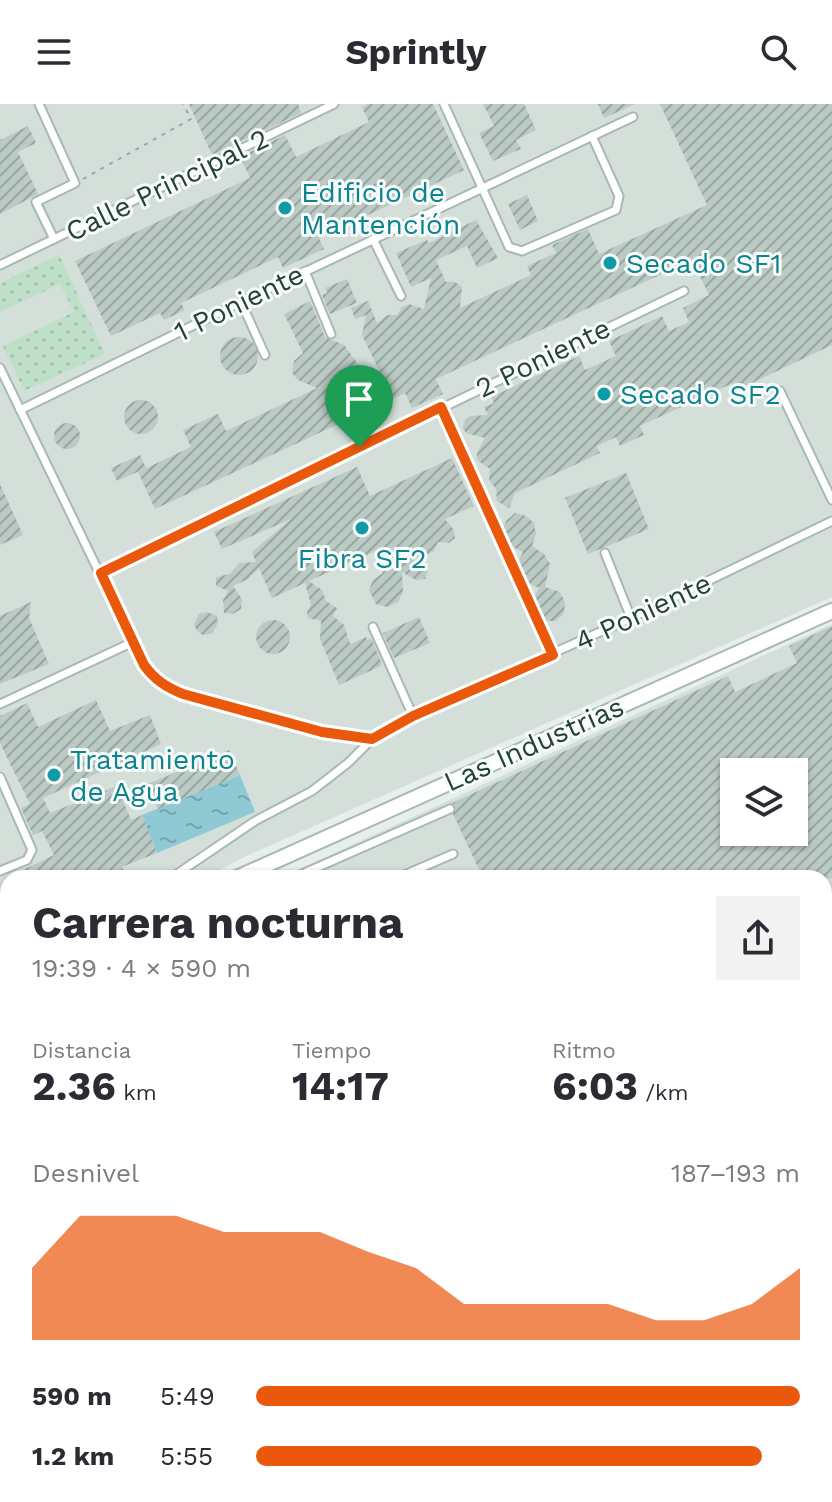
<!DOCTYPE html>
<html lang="es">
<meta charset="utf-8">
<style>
body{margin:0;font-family:"Work Sans",sans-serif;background:#f2f2f3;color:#2b2b33;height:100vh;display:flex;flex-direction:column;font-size:30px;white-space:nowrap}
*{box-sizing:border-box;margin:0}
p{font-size:26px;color:#7c7c81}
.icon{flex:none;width:44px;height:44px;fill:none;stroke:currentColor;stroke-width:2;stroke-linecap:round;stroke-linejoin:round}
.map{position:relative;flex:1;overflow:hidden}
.panel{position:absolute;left:0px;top:766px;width:832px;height:632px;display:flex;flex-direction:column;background:#fff;border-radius:24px 24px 0 0;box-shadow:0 2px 6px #0004}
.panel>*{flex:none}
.tools{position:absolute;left:720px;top:654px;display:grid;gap:16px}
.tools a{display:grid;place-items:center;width:88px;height:88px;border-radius:0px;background:#fff;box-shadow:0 2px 6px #0004;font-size:40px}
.pin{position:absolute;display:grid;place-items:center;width:68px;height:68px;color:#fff;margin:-82px -34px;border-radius:50% 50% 50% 0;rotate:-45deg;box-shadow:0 0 8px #0007}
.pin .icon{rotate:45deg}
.round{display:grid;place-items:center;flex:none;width:84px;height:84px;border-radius:0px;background:#f2f2f3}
.head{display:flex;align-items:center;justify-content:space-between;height:136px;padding:0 32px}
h1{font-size:44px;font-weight:700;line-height:60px}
.metrics{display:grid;grid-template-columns:repeat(3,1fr);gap:12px;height:136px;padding:8px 32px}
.metrics div{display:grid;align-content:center}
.metrics b{font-size:40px;font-weight:700}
.metrics small{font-size:22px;font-weight:400}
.metrics p{font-size:22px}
.chart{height:224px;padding:16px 32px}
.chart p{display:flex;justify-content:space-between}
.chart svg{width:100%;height:144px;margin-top:8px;fill:#ea580c;opacity:.7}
ul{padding:0 32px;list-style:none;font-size:26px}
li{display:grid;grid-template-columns:128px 96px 1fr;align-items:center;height:60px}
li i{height:20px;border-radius:10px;background:#ea580c}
header{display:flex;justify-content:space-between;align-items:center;height:104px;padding:0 32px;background:#fff;font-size:36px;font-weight:700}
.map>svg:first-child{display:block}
</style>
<header><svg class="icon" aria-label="menu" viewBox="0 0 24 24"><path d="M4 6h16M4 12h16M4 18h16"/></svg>Sprintly<svg class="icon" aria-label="search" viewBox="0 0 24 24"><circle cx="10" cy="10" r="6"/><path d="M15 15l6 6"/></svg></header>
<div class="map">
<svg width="832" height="1398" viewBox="0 0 832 1398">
<defs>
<pattern id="grass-dots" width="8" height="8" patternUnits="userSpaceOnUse" patternTransform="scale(2)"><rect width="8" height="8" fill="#bfe0c8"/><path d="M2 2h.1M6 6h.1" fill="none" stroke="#a4c1ad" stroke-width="1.8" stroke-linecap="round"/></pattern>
<pattern id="water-ripples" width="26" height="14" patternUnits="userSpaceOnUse" patternTransform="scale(2)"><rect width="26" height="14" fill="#8ec9d4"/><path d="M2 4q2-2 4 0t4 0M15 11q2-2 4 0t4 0" fill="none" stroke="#74a5ad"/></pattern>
<pattern id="building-hatch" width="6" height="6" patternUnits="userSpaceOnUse" patternTransform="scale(2)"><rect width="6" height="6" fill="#bbcac4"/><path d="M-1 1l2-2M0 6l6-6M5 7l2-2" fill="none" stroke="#98a6a0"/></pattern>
</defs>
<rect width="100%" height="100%" fill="#e6efeb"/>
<g fill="#d4dfda" fill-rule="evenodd">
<polygon points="0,0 832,0 832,493 244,753 205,774 8,774 8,886 0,891"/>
<path d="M832,520V1398H0V924L8,922V1390H824V774H280ZM734,668H794V728H734Z"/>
</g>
<polygon fill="url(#grass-dots)" points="59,151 105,250 24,287 3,242 74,208 60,180 0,208 0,179"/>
<polygon fill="url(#water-ripples)" points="240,671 255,708 157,749 142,711"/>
<g fill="url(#building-hatch)" fill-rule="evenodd">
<polygon points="189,0 298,0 301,9 212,51"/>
<polygon points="368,0 433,0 464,66 319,134 324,145 283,164 278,153 181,199 185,206 164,216 160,209 111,232 75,157 250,74 240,53 285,31 296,53 369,18 362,3"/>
<polygon points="483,0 524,0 536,26 516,36 521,45 493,57 479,29 494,22"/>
<polygon points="598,0 635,0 604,14"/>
<polygon points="660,0 832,0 832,241 735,287 731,280 640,322 644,331 620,342 616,333 597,342 600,349 515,389 509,404 497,397 496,385 489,376 490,365 477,356 477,349 485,334 466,329 463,324 465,316 470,312 488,311 484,303 494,299 491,293 579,252 585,266 616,252 609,237 662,212 669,227 689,218 683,204 709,191 692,156 436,275 443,290 412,304 405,289 393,295 362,231 366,211 355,215 351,204 368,197 377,219 388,211 397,211 402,203 409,200 424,205 431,174 411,183 396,149 427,136 429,139 476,116 498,154 477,164 467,142 436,156 446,178 455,178 462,183 460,204 531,171 527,162 556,149 552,141 588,125 599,150 707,101"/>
<polygon points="28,22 36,39 18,48 38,90 0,110 0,36"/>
<polygon points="527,91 538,117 520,126 508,100"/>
<polygon points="347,175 357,199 330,210 322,191 327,189 325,184"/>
<polygon points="310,197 325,233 344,241 386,298 155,405 138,368 191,343 183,326 218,310 226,327 317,284 298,276 292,269 294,257 303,249 284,210"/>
<circle cx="239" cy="252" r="19"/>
<circle cx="141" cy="313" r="17"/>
<circle cx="67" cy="332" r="13"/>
<polygon points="140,351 146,364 117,377 111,364"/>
<polygon points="452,354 474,402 445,415 454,426 455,434 449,439 438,438 434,447 420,455 428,466 425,475 416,476 402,468 403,488 398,498 387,503 376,500 369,486 373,476 383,469 380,445 309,477 322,486 326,497 337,504 333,512 344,521 350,540 366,533 367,536 371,534 382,560 379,563 339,581 320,535 321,517 308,514 307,508 311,501 305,479 272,494 259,464 248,475 233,482 242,495 241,505 233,510 224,509 223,496 228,487 216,482 216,473 230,470 239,459 256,458 252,448 291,415 222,445 214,428 357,363 370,392"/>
<polygon points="626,369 649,425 588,450 565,394"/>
<polygon points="0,380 23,431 0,441"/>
<polygon points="515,409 526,412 534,419 536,430 532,442 544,450 550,460 545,483 560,488 565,498 564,509 556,517 545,517 534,493 539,484 528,479 518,458 523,448 511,442 503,425 506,417"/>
<polygon points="31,498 29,514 49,560 0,580 0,512"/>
<polygon points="207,508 217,512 217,516 219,516 213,529 203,531 197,527 194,520 199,510"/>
<polygon points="419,513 430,539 394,554 383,529"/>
<circle cx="273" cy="533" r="17"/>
<path d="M832,522V774H682L678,765L660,774H483L453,710L456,705L452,699L728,572L735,588L797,559L789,542ZM734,668H794V728H734Z"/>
<polygon points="96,596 110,627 150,611 161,640 43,694 50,709 117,682 131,716 142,711 157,749 122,763 127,774 6,774 54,751 42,727 33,731 21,704 30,700 0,639 0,612 27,599 38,623"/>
<polygon points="229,646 240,671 158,705 148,680"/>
</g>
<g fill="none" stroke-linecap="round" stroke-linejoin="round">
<defs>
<g id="lane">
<polyline points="39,0 75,79 36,98 54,135"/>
<polyline points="444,0 509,143 522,147 616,106 619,92 592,32"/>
<polyline points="373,135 401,192"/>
<polyline points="0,161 334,0"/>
<polyline points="305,167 331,230"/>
<polyline points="241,198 265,251"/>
<path d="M0,264L144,561C155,576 166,583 183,590L322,628L372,635"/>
<polyline points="780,287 832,396"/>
<polyline points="441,303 553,551"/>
<polyline points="20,306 241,198 633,13"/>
<polyline points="605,449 631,514"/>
<polyline points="101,469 684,187"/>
<polyline points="373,523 413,612"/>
<polyline points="0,600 133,538"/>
<polyline points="0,673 32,746 27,756 0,767"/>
<polyline points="171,774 255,717 312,687 348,659 372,635 413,612 631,514 832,417"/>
<polyline points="293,774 450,705"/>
<polyline points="397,774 453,750"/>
<polyline points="0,859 8,856"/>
<polyline points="824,977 832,992"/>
<polyline points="824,1122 832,1118"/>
<polyline points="0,1158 8,1157"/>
<polyline points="115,1390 115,1398"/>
<polyline points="358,1390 358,1398"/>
<polyline points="495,1390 495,1398"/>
<polyline points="179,1398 252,1390"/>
</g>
<g id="street">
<polyline points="237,774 832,507"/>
<polyline points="0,904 8,900"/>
</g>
</defs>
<use href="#lane" stroke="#a8b8b2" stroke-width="11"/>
<use href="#street" stroke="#a8b8b2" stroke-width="18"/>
<polyline stroke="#86b3a5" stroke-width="2" stroke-dasharray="4 6" stroke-linecap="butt" points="83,75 191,15 183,0"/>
<use href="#lane" stroke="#fff" stroke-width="7"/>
<use href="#street" stroke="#fff" stroke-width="14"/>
</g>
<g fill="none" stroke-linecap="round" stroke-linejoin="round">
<defs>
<path id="route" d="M441,303L553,551L413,612L372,635L322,628L183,590C166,583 155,576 144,561L101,469Z"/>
</defs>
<use href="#route" stroke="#fff" stroke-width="16"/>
<use href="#route" stroke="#ea580c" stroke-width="10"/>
</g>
<g fill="#0f9aa8" stroke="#f7fbf9" stroke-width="3">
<circle cx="285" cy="104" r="8"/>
<circle cx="610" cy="159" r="8"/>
<circle cx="604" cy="290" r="8"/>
<circle cx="362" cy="424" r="8"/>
<circle cx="54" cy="671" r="8"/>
</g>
<g text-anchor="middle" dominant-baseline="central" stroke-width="6" stroke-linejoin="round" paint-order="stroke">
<g font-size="28" fill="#24423a" stroke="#f7fbf9">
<text transform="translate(167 81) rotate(-26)">Calle Principal 2</text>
<text transform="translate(239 199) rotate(-26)">1 Poniente</text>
<text transform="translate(543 254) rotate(-26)">2 Poniente</text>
<text transform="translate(643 508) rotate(-25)">4 Poniente</text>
<text transform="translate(534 640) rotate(-24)">Las Industrias</text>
</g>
<g font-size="28" fill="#0d838f" stroke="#f7fbf9" text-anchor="start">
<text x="301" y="88">Edificio de<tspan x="301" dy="32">Mantención</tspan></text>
<text x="626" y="159">Secado SF1</text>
<text x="620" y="290">Secado SF2</text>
<text x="362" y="454" text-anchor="middle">Fibra SF2</text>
<text x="70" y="655">Tratamiento<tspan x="70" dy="32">de Agua</tspan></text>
</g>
</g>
</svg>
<div class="tools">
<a><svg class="icon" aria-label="layers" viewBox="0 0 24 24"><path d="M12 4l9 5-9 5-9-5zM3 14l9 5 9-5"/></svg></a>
</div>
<div class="pin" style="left:359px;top:343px;background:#1e9e55"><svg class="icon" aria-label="arrive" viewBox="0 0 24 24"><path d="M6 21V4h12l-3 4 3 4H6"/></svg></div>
<section class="panel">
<div class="head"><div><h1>Carrera nocturna</h1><p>19:39 · 4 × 590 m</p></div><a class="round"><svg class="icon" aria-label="share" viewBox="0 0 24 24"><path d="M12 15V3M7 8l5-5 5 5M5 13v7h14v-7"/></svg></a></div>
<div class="metrics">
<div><p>Distancia</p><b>2.36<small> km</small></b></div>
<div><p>Tiempo</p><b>14:17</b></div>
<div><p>Ritmo</p><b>6:03<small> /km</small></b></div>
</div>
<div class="chart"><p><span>Desnivel</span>187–193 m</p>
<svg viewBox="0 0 160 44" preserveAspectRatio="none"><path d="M0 44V22L10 6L20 6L30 6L40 11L50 11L60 11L70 17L80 22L90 33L100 33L110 33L120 33L130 38L140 38L150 33L160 22V44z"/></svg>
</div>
<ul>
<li><b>590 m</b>5:49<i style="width:100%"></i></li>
<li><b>1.2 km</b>5:55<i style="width:93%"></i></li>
</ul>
</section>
</div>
